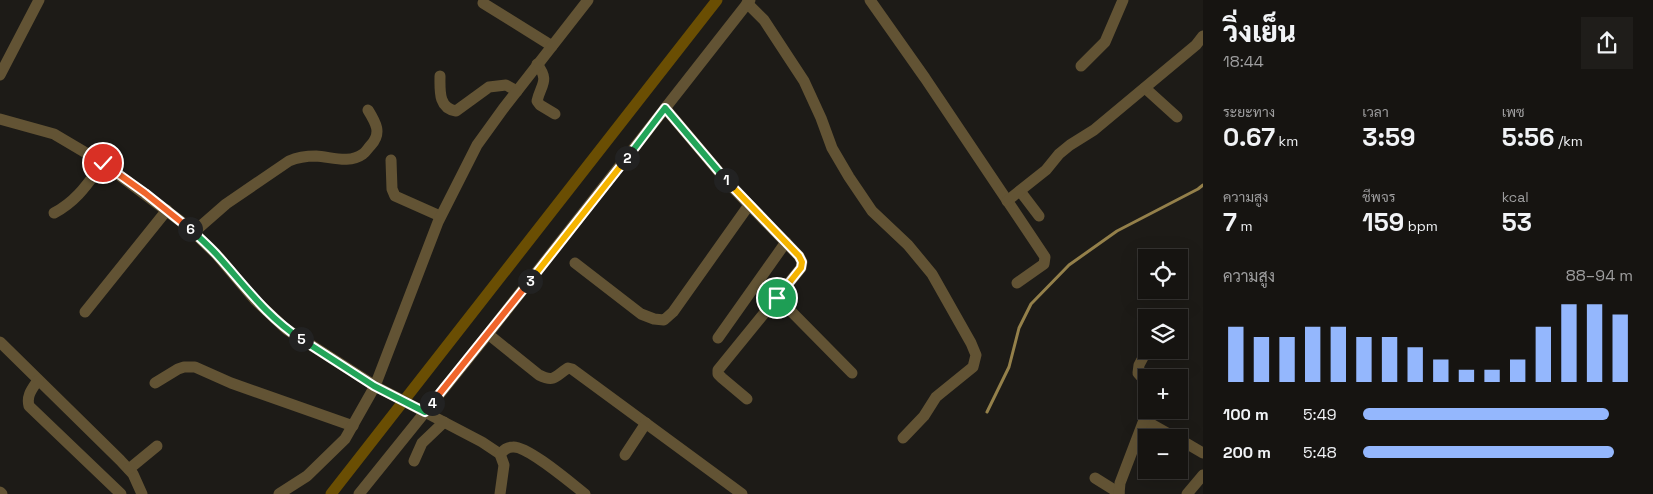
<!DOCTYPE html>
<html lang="th">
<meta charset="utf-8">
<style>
body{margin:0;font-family:"Space Grotesk",Sarabun,sans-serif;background:#1f1d1a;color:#f1f3f6;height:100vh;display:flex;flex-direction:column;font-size:19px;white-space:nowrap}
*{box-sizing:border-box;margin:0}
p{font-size:16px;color:#9e9e9f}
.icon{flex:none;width:28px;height:28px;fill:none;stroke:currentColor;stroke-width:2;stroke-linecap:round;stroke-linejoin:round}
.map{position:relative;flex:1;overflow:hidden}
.drawer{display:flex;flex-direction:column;background:#161411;width:450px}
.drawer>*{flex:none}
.tools{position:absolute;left:1138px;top:249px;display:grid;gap:10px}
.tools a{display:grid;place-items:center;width:50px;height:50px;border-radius:0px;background:#161411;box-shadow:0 5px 20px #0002,0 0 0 1px #353331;font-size:25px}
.pin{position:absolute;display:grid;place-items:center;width:42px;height:42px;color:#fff;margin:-21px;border:2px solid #fff;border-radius:50%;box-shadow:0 1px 5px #0007}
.km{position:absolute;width:25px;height:25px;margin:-12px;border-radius:50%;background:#222;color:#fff;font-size:14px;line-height:25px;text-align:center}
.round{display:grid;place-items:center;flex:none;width:52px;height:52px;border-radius:0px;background:#1f1d1a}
.headline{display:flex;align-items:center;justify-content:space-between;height:85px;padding:0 20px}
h1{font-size:28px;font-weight:800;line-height:38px}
.stats{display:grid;grid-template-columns:repeat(3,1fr);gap:8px;height:85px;padding:5px 20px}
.stats div{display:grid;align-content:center}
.stats b{font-size:25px;font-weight:800}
.stats small{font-size:14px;font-weight:400}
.stats p{font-size:14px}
.chart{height:140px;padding:10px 20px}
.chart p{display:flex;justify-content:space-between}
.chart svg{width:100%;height:90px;margin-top:5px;stroke:#94b7fd;stroke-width:6}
ul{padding:0 20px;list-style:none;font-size:16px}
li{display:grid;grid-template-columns:80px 60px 1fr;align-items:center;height:38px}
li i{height:12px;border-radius:6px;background:#94b7fd}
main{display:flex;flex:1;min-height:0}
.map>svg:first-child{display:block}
</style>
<main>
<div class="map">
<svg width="1203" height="494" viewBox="0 0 1203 494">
<rect width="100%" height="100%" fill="#1d1b17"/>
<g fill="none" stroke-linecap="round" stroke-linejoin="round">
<polyline stroke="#94804a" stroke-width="3" points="987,412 1009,367 1019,328 1031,304 1069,265 1117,231 1198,189 1203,185"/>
<polyline stroke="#6a4e03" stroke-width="11" points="331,494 717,0"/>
<g stroke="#625334" stroke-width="11">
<polyline points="870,0 925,78 1045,257 1044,264 1017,283"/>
<polyline points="483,3 552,46"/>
<polyline points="747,3 764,20 804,81 821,118 832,148 849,177 872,211 908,245 932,274 971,343 976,355 973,367 936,397 924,416 903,438"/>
<path d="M537,64C550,81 541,84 537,101L540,105L555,114"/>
<polyline points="1081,66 1105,42 1123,0"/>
<polyline points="0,75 39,0"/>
<path d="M440,76C440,90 438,108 456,111L489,87L506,85L517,91"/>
<polyline points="1145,88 1177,117"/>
<polyline points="665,108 730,185 799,256 802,262 801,268 718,370 718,374 722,378 747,399"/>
<polyline points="0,119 54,134 103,163 187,226 216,254 255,300 286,329 375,386 482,442 500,454 504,465 500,494"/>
<polyline points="391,160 392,189 395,196 440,216"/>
<polyline points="1020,191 1039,216"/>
<polyline points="1007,201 1046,170 1059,154 1070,145 1094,130 1196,45 1203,36"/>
<path d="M54,213C77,201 88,183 103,163"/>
<path d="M194,232L226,204L289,161C298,157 307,156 316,156C332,157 349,164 363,154C366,152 368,148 371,145C382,133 376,123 368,110"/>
<polyline points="575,263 641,314 654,319 664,320 673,312 749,205"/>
<polyline points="777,297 852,373"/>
<polyline points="85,312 167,210"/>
<path d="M488,334L539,375C555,383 555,376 568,368L572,369L742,494"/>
<polyline points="718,338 786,242"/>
<polyline points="0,342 120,460 133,474 142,494"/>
<path d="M38,380C33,388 26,395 29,406L121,494"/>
<polyline points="1146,382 1138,373 1139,365 1146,352"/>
<polyline points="155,383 178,369 184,367 195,367 231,383 353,426"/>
<polyline points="1144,420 1176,438"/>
<polyline points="1179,439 1203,453"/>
<path d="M500,454C504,450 507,447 513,447C528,446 572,484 585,494"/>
<polyline points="625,455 646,423"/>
<polyline points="414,461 422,443 444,422"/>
<polyline points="129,469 157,446"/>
<polyline points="1095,478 1119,493"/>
<polyline points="0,492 2,494"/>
<polyline points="279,494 307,476 345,439 375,386 438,222 477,145 503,109 588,0"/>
<polyline points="359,494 488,334 750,0"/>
<polyline points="1119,494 1120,483 1144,420 1146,410"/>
<polyline points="1187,494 1203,475"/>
</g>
</g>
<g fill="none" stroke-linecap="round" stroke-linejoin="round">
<defs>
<polyline id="split-1" points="726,180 799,256 802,262 801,268 777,298"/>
<polyline id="split-2" points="627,158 665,108 726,180"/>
<polyline id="split-3" points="530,281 627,158"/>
<polyline id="split-4" points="432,403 530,281"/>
<polyline id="split-5" points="301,339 374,386 425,412 432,403"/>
<path id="split-6" d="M190,229C200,238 210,247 218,256C245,286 267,317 301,339"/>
<polyline id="split-7" points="103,163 145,193 190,229"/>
</defs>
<use href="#split-1" stroke="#fff" stroke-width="10"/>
<use href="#split-2" stroke="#fff" stroke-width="10"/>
<use href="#split-3" stroke="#fff" stroke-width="10"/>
<use href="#split-4" stroke="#fff" stroke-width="10"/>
<use href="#split-5" stroke="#fff" stroke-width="10"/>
<use href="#split-6" stroke="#fff" stroke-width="10"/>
<use href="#split-7" stroke="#fff" stroke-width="10"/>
<use href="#split-1" stroke="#f5b400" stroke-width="6"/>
<use href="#split-2" stroke="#22a559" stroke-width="6"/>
<use href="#split-3" stroke="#f5b400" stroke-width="6"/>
<use href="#split-4" stroke="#f0652b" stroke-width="6"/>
<use href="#split-5" stroke="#22a559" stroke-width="6"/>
<use href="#split-6" stroke="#22a559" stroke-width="6"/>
<use href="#split-7" stroke="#f0652b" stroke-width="6"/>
</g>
</svg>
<div class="tools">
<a><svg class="icon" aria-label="locate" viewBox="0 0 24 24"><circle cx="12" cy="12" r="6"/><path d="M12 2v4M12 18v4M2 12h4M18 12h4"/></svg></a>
<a><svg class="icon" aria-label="layers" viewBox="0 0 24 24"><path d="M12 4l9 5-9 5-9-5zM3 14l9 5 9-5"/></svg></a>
<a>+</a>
<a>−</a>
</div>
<div class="pin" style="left:777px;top:298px;background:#1e9e55"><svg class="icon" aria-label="arrive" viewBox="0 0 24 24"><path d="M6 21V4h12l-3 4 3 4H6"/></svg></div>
<div class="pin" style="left:103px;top:163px;background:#d93025"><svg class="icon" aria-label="check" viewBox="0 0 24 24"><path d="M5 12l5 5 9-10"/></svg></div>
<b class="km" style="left:726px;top:180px">1</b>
<b class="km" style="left:627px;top:158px">2</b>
<b class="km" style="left:530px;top:281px">3</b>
<b class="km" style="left:432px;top:403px">4</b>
<b class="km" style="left:301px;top:339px">5</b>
<b class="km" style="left:190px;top:229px">6</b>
</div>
<section class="drawer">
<div class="headline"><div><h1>วิ่งเย็น</h1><p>18:44</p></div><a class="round"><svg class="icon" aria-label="share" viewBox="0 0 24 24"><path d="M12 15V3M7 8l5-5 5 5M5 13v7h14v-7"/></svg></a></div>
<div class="stats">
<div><p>ระยะทาง</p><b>0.67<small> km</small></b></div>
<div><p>เวลา</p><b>3:59</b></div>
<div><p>เพซ</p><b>5:56<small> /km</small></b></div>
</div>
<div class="stats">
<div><p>ความสูง</p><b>7<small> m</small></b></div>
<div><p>ชีพจร</p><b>159<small> bpm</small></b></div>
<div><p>kcal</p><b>53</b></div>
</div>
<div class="chart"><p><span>ความสูง</span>88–94 m</p>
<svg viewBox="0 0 160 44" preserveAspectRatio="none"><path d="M5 44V17M15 44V22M25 44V22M35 44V17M45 44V17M55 44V22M65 44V22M75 44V27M85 44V33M95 44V38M105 44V38M115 44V33M125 44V17M135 44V6M145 44V6M155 44V11"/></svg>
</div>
<ul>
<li><b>100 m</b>5:49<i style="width:91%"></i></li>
<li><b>200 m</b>5:48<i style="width:93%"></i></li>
</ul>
</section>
</main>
